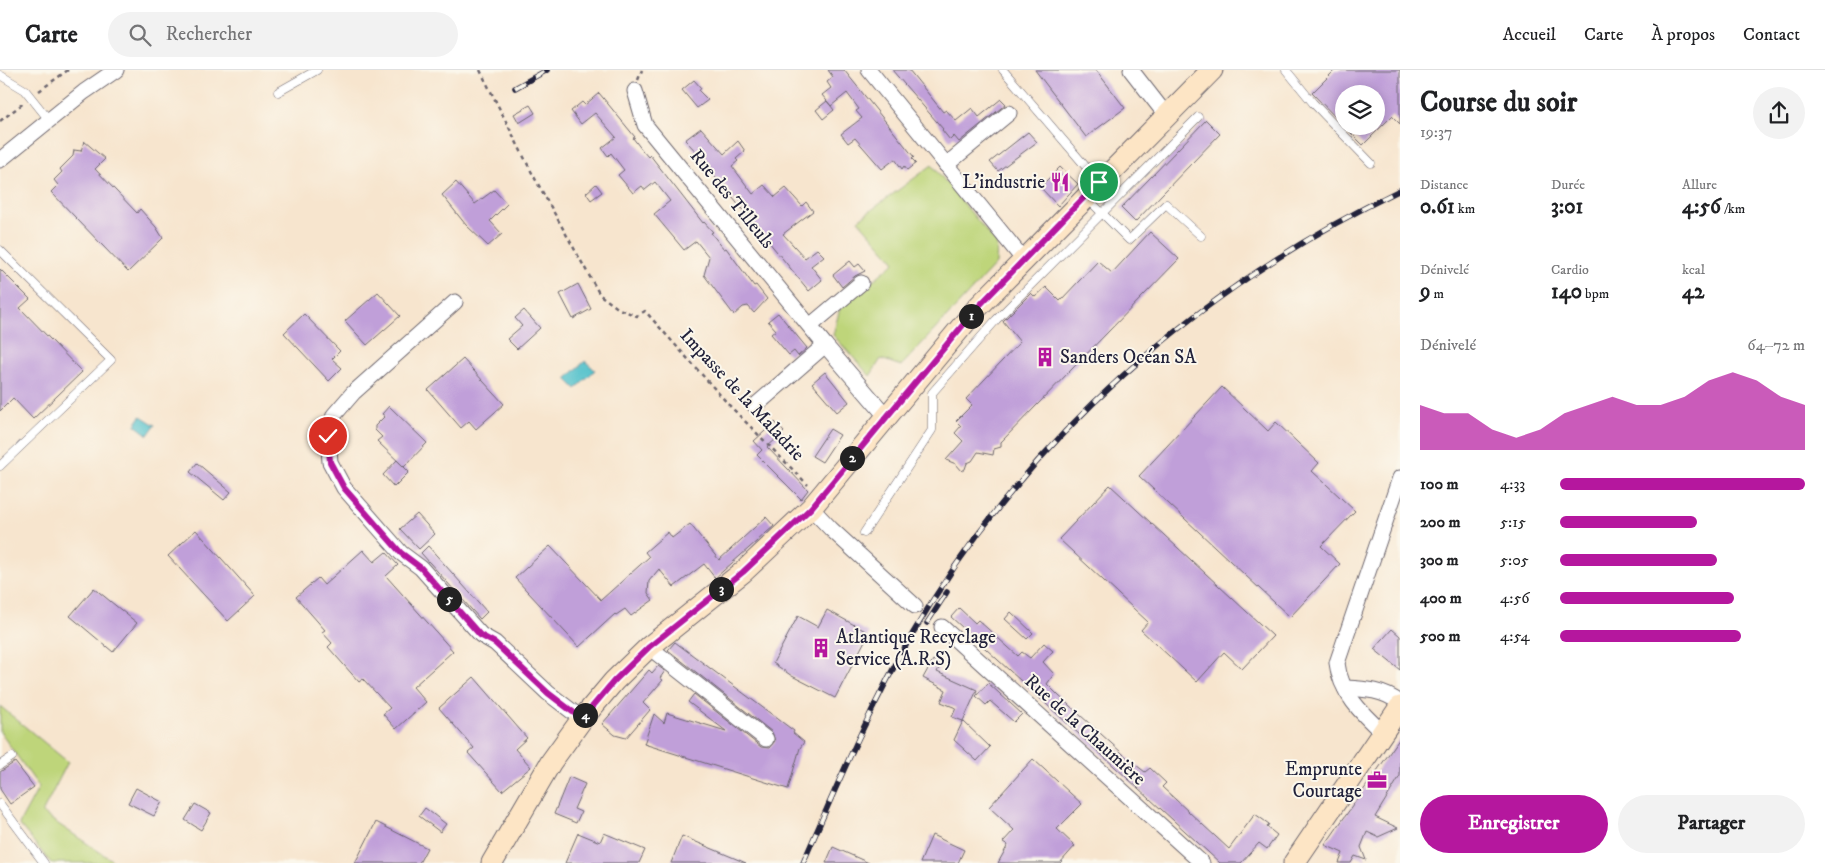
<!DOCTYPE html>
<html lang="fr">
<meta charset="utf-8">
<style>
body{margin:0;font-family:"IM FELL DW Pica",serif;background:#f2f2f2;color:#202124;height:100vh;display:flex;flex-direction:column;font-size:19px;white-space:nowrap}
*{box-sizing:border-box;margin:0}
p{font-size:16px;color:#757577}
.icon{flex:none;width:28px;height:28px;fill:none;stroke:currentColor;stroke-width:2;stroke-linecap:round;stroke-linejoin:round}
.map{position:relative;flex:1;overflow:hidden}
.side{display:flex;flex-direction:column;background:#fff;width:425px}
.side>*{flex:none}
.fabs{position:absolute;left:1335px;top:15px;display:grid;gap:10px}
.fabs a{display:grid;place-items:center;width:50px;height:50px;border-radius:50%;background:#fff;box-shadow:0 2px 12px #0003;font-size:25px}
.pin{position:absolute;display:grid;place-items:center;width:42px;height:42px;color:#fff;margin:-21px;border:2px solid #fff;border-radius:50%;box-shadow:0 1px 5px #0007}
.km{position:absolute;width:25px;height:25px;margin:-12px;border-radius:50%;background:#222;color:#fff;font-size:14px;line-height:25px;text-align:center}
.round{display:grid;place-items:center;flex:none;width:52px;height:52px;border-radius:26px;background:#f2f2f2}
.headline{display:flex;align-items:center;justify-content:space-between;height:85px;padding:0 20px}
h1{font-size:28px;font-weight:700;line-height:38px}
.metrics{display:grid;grid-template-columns:repeat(3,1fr);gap:8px;height:85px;padding:5px 20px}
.metrics div{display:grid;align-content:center}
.metrics b{font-size:21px;font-weight:700}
.metrics small{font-size:14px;font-weight:400}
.metrics p{font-size:14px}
.chart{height:140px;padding:10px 20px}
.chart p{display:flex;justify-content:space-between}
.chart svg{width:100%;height:90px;margin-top:5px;fill:#b5179e;opacity:.7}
.cta{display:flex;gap:10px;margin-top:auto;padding:10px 20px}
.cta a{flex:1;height:58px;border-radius:30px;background:#b5179e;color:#fff;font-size:20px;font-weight:700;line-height:58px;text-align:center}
.cta a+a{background:#f2f2f2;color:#202124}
ul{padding:0 20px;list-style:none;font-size:16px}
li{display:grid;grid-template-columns:80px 60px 1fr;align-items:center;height:38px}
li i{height:12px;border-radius:6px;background:#b5179e}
header{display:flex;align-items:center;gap:30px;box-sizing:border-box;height:70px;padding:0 25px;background:#fff;border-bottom:1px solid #e0e0e0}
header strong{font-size:24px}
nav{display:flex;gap:28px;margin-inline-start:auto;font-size:18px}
.search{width:350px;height:45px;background:#f2f2f2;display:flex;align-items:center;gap:12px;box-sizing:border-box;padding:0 18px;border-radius:28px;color:#757577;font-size:19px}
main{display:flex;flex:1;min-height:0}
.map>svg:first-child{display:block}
</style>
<header>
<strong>Carte</strong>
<div class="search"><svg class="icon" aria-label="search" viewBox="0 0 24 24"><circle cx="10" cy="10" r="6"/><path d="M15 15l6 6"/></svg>Rechercher</div>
<nav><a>Accueil</a><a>Carte</a><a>À propos</a><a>Contact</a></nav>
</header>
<main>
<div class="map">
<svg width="1400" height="793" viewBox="0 0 1400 793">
<rect width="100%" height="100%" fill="#fbf7ec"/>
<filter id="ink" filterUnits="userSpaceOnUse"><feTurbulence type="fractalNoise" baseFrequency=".02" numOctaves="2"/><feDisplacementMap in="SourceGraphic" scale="10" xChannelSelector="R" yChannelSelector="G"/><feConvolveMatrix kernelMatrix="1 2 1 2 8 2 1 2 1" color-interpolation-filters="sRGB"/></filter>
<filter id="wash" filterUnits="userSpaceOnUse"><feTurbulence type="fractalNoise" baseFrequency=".0096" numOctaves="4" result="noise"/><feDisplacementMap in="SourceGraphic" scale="20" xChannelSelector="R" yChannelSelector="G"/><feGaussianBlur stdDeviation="1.12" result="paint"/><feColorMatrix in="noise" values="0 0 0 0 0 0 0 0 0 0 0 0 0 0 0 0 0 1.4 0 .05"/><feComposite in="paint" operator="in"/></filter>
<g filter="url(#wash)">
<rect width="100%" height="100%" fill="#f7e5ce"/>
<g fill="#bed57a" stroke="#707c5a">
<polygon points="932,95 997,174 996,194 901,296 881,289 870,306 833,265 840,238 895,192 858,150"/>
<polygon points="0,636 68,692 42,743 116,793 51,793 19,754 39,717 0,662"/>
</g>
<g fill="#53c1cb" stroke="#3a7283">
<polygon points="585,291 595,300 576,319 566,309"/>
<polygon points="141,346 155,355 148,365 135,355"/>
</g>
<g id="blocks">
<g fill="#c09fd9">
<polygon points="828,0 844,0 914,87 912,89 916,93 907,100 904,96 902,99 895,89 882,99 855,68 848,73 841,64 862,48 856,41 859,39 847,23 831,36 822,25 831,18 827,12 833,7"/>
<polygon points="892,0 909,0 943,42 946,40 956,51 972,38 979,47 1001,29 1006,34 959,72 954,66 950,70 942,60 943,59"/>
<polygon points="1035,0 1096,0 1125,38 1086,67"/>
<polygon points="1335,0 1400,0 1400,54 1392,46 1363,75 1344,56 1376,56 1376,24 1344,24 1344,56 1312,23"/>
<polygon points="694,10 701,18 699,21 708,30 697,38 682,20"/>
<polygon points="599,23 635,67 633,68 642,80 648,87 650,85 703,153 704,152 713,162 711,163 724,179 726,178 754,216 756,215 767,229 754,243 748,236 743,237 734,245 704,205 709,187 696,171 684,180 654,144 670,131 655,112 645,120 642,116 633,123 618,105 624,100 611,83 608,86 602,78 616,67 595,43 581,54 571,41 582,32 585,35"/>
<polygon points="827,31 834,40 823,49 816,40"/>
<polygon points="530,35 535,43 519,53 514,44"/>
<polygon points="1206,50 1220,64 1135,152 1121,138"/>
<polygon points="701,58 724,84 738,71 745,81 736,89 738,91 732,96 753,124 764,115 775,127 786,118 802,136 806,132 813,141 783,164 805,188 817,179 824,186 811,196 822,210 809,221 732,127 722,111 720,113 709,99 711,98 707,93 685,70"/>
<polygon points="1028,62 1037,72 998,101 990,92"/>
<polygon points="84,71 105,89 95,99 137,143 140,139 156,157 163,168 128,202 51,122 58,115 54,110 62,102 60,99 73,86 74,80 81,81"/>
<polygon points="1060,97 1078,114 1058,136 1040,117"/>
<polygon points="456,112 475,134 494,120 507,134 490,151 502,164 488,176 466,155 442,125"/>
<polygon points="596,114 602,122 591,130 586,123"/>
<polygon points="1150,162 1179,189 1001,372 1001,377 994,379 993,385 978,382 972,391 967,393 965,399 962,401 956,394 946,390 963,371 955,363 961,356 956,351 972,335 966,329 1020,272 1003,251 1031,223 1035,227 1046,217 1060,231 1098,191 1112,203"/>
<polygon points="850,191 855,197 859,194 865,201 855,206 842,217 833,205"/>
<polygon points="0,199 30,229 20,238 82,302 33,349 13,328 0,341"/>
<polygon points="578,214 591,239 573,249 560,224"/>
<polygon points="378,222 400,246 367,275 345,251"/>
<polygon points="524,240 540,258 517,279 507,269 522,256 515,248"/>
<polygon points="778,243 807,278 798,286 794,281 789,285 771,264 776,260 768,251"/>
<polygon points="304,244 340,281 332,289 342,298 329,311 284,263"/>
<polygon points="463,289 504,334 476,359 469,351 461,358 428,320"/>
<polygon points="825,302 849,332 837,342 812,313"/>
<polygon points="1222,317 1268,361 1276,352 1319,393 1312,401 1355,441 1321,476 1340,494 1290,547 1139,406"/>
<polygon points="389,336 427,373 404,397 377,371 382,367 375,360 375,356 385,346 382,344"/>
<polygon points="775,352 784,362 767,377 808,420 801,429 757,385 762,380 754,371"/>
<polygon points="830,359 840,365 822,392 812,386"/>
<polygon points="397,390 409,402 394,417 383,405"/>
<polygon points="197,393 231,422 224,430 190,402"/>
<polygon points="1110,415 1273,566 1242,599 1224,582 1197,612 1141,560 1148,552 1059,469"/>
<polygon points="417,444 435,464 419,479 400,459"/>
<polygon points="766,447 774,456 715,508 704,494 674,517 659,499 649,511 648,523 653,530 631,546 625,539 616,545 615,544 579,577 515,508 550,476 601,530 649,487 645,482 668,462 672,468 690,454 719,490"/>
<polygon points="196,460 255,526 228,551 168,486"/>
<polygon points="428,476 487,542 480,549 421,483"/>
<polygon points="363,480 374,492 386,482 398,495 386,506 453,581 413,617 426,632 396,659 383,644 390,638 363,609 359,612 328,577 332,573 322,562 325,560 296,527 318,508 324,515"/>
<polygon points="94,518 137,553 113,582 70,546"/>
<polygon points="959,538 975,553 978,550 1018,586 1022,582 1030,588 1044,573 1053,581 1043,592 1054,604 1047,614 1059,626 1132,692 1145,702 1150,698 1166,713 1162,717 1229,779 1255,744 1269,754 1267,757 1277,765 1267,779 1259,773 1241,793 1220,793 951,547"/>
<polygon points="827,540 869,563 835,628 792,606 773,593 798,546 818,557"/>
<polygon points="1011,542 1033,563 1027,569 1005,549"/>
<polygon points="1392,559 1400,566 1400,600 1374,579"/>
<polygon points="675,572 794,661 793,663 804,672 800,678 788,719 644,674 654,644 664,653 667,643 726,661 688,632 694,624 761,677 769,678 775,671 772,662 668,580"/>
<polygon points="933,590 941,594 937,602 977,620 963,651 952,647 956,638 941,632 946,620 923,608"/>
<polygon points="658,596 665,601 660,608 663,610 643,633 650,640 626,668 615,665 602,654 649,600 652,603"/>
<polygon points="474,607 527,668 515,679 531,697 502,721 468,683 474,678 439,638"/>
<polygon points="988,613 1022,644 1014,652 990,631 986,635 976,626"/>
<polygon points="963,651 990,677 977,691 954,670"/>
<polygon points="1400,668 1400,706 1375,747 1398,758 1378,767 1367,762 1361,777 1366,790 1355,786 1351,793 1339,793 1343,783 1325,775"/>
<polygon points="1033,689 1082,734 1057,759 1075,776 1060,793 998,793 1008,775 1003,772 1014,760 989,737"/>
<polygon points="15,692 34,717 10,734 0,719 0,702"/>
<polygon points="569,707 585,714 574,739 581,742 576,753 554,744"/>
<polygon points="136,718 162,732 154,746 128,733"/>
<polygon points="195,734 211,743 201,760 185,750"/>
<polygon points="425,738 446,754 440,762 419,746"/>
<polygon points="376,752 427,778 419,793 355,793"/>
<polygon points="578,763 600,772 604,763 645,780 639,793 565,793"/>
<polygon points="932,765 964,780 958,793 920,793"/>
<polygon points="682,766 746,793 671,793"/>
<polygon points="833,777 869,793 826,793"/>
</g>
</g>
</g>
<g filter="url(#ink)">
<use href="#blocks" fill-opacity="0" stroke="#6d666e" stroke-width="1"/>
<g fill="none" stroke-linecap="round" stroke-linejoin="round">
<defs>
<g id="lane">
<polyline points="1003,0 1099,112"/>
<polyline points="1286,0 1313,33 1371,93"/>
<polyline points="0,5 25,20 49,50"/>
<polyline points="278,22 317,0"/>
<polyline points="1087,128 1129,170 1166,134 1201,166"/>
<polyline points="0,180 111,290 0,396"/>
<polyline points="864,463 932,360 932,323 996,250 1198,47"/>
<polyline points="0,695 12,687"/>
<polyline points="0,734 44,793"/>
</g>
<g id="street">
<polyline points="869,0 1023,189"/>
<polyline points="1131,0 1166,45"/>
<polyline points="635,21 645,55 825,275 886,346"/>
<polyline points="0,90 84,22 116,0"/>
<polyline points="946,95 1009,43"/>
<polyline points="455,232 353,323 334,345 328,366 330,392 344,418 401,483 421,498 481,565 495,573 548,623 582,649"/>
<polyline points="810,256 861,213"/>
<polyline points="755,336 825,275"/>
<polyline points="811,438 831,459 915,536"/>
<polyline points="942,557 1202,793"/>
<polyline points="649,577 766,669"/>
<path d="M1345,618C1365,619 1384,620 1400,633"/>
<path d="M1382,662C1362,644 1340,622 1337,593L1400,408"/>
</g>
<g id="secondary">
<polyline points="492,793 551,692 582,649 614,611 649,577 743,502 811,438 978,237 1212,0"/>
<polyline points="1294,793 1400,637"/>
</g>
</defs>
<use href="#lane" stroke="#6d666e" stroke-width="9"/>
<use href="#street" stroke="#6d666e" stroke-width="17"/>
<use href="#secondary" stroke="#6d666e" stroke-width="23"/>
<g stroke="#6d666e" stroke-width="2.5" stroke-dasharray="4 4" stroke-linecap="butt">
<polyline points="480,0 533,105 600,225 619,239 637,246 645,241 730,336 808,415"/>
<polyline points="638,10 642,0"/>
<polyline points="39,21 68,0"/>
<polyline points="0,51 25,32"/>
</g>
<use href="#lane" stroke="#fff" stroke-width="8"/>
<use href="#street" stroke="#fff" stroke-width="15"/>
<use href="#secondary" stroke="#fde5c5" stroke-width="21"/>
<defs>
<g id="rail">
<polyline points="515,18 547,0"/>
<polyline points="927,553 947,522"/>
<path d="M803,793C837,715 870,637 913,563C1025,369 1200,217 1400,120"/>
</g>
</defs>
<use href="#rail" stroke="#22223b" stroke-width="5.5"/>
<use href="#rail" stroke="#fbf7ec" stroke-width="4" stroke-dasharray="11" stroke-linecap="butt"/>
</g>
</g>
<g fill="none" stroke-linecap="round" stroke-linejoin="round" filter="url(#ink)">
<defs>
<polyline id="route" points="328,366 330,392 344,418 401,483 421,498 480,565 495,573 548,623 582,649 614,611 649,577 743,502 811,438 978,237 1099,112"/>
</defs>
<use href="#route" stroke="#fff" stroke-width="10"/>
<use href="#route" stroke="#b5179e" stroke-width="6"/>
</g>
<defs>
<symbol id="restaurant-bare" viewBox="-9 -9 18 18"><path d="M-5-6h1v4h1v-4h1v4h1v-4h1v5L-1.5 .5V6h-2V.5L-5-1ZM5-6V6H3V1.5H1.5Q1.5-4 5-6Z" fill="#b5179e" stroke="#fbf7ec" stroke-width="2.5" paint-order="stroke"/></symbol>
<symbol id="building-bare" viewBox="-9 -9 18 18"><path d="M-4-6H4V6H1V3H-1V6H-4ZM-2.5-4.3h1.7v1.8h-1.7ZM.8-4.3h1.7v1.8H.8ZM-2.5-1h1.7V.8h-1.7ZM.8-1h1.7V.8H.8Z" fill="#b5179e" stroke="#fbf7ec" stroke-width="2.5" paint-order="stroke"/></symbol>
<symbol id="office-bare" viewBox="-9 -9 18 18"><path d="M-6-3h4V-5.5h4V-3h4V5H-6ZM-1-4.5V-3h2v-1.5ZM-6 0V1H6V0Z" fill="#b5179e" stroke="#fbf7ec" stroke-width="2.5" paint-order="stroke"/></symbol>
</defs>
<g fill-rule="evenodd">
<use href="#restaurant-bare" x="1046" y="98" width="28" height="28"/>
<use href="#building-bare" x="1031" y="273" width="28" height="28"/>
<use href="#building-bare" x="807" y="564" width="28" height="28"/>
<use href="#office-bare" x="1363" y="696" width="28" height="28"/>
</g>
<g text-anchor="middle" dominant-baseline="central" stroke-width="4" stroke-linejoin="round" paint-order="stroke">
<g font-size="19" fill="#22223b" stroke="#fbf7ec" text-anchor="end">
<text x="1045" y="112">L'industrie</text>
<text x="1060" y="287" text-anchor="start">Sanders Océan SA</text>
<text x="836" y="567" text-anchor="start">Atlantique Recyclage<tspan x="836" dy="22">Service (A.R.S)</tspan></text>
<text x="1362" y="699">Emprunte<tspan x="1362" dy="22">Courtage</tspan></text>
</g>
<g font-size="19" fill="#22223b" stroke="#fbf7ec">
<text transform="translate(732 129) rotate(51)">Rue des Tilleuls</text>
<text transform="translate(742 325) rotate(47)">Impasse de la Maladrie</text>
<text transform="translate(1085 660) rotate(42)">Rue de la Chaumière</text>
</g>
</g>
</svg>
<div class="fabs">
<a><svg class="icon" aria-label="layers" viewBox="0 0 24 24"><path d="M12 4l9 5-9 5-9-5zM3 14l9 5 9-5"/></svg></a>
</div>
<div class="pin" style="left:1099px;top:112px;background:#1e9e55"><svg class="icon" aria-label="arrive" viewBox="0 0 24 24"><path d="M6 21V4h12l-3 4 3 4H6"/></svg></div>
<div class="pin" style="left:328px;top:366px;background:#d93025"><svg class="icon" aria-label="check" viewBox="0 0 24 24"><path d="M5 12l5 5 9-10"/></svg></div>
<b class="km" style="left:971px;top:246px">1</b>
<b class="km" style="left:852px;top:388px">2</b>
<b class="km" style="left:721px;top:519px">3</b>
<b class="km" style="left:585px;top:645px">4</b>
<b class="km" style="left:449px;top:529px">5</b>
</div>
<section class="side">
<div class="headline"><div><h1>Course du soir</h1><p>19:37</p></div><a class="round"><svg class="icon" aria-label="share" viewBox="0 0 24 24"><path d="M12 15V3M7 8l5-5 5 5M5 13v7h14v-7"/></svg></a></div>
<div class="metrics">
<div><p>Distance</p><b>0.61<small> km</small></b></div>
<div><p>Durée</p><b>3:01</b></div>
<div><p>Allure</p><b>4:56<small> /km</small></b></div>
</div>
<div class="metrics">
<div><p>Dénivelé</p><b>9<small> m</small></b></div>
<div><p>Cardio</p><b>140<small> bpm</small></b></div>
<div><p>kcal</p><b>42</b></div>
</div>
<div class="chart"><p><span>Dénivelé</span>64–72 m</p>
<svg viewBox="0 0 160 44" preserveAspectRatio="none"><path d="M0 44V22L10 26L20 26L30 34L40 38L50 34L60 26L70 22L80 18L90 22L100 22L110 18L120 10L130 6L140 10L150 18L160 22V44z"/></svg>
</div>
<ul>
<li><b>100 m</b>4:33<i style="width:100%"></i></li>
<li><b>200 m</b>5:15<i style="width:56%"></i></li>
<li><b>300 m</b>5:05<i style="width:64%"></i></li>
<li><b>400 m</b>4:56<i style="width:71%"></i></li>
<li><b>500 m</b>4:54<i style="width:74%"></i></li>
</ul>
<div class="cta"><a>Enregistrer</a><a>Partager</a></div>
</section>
</main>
